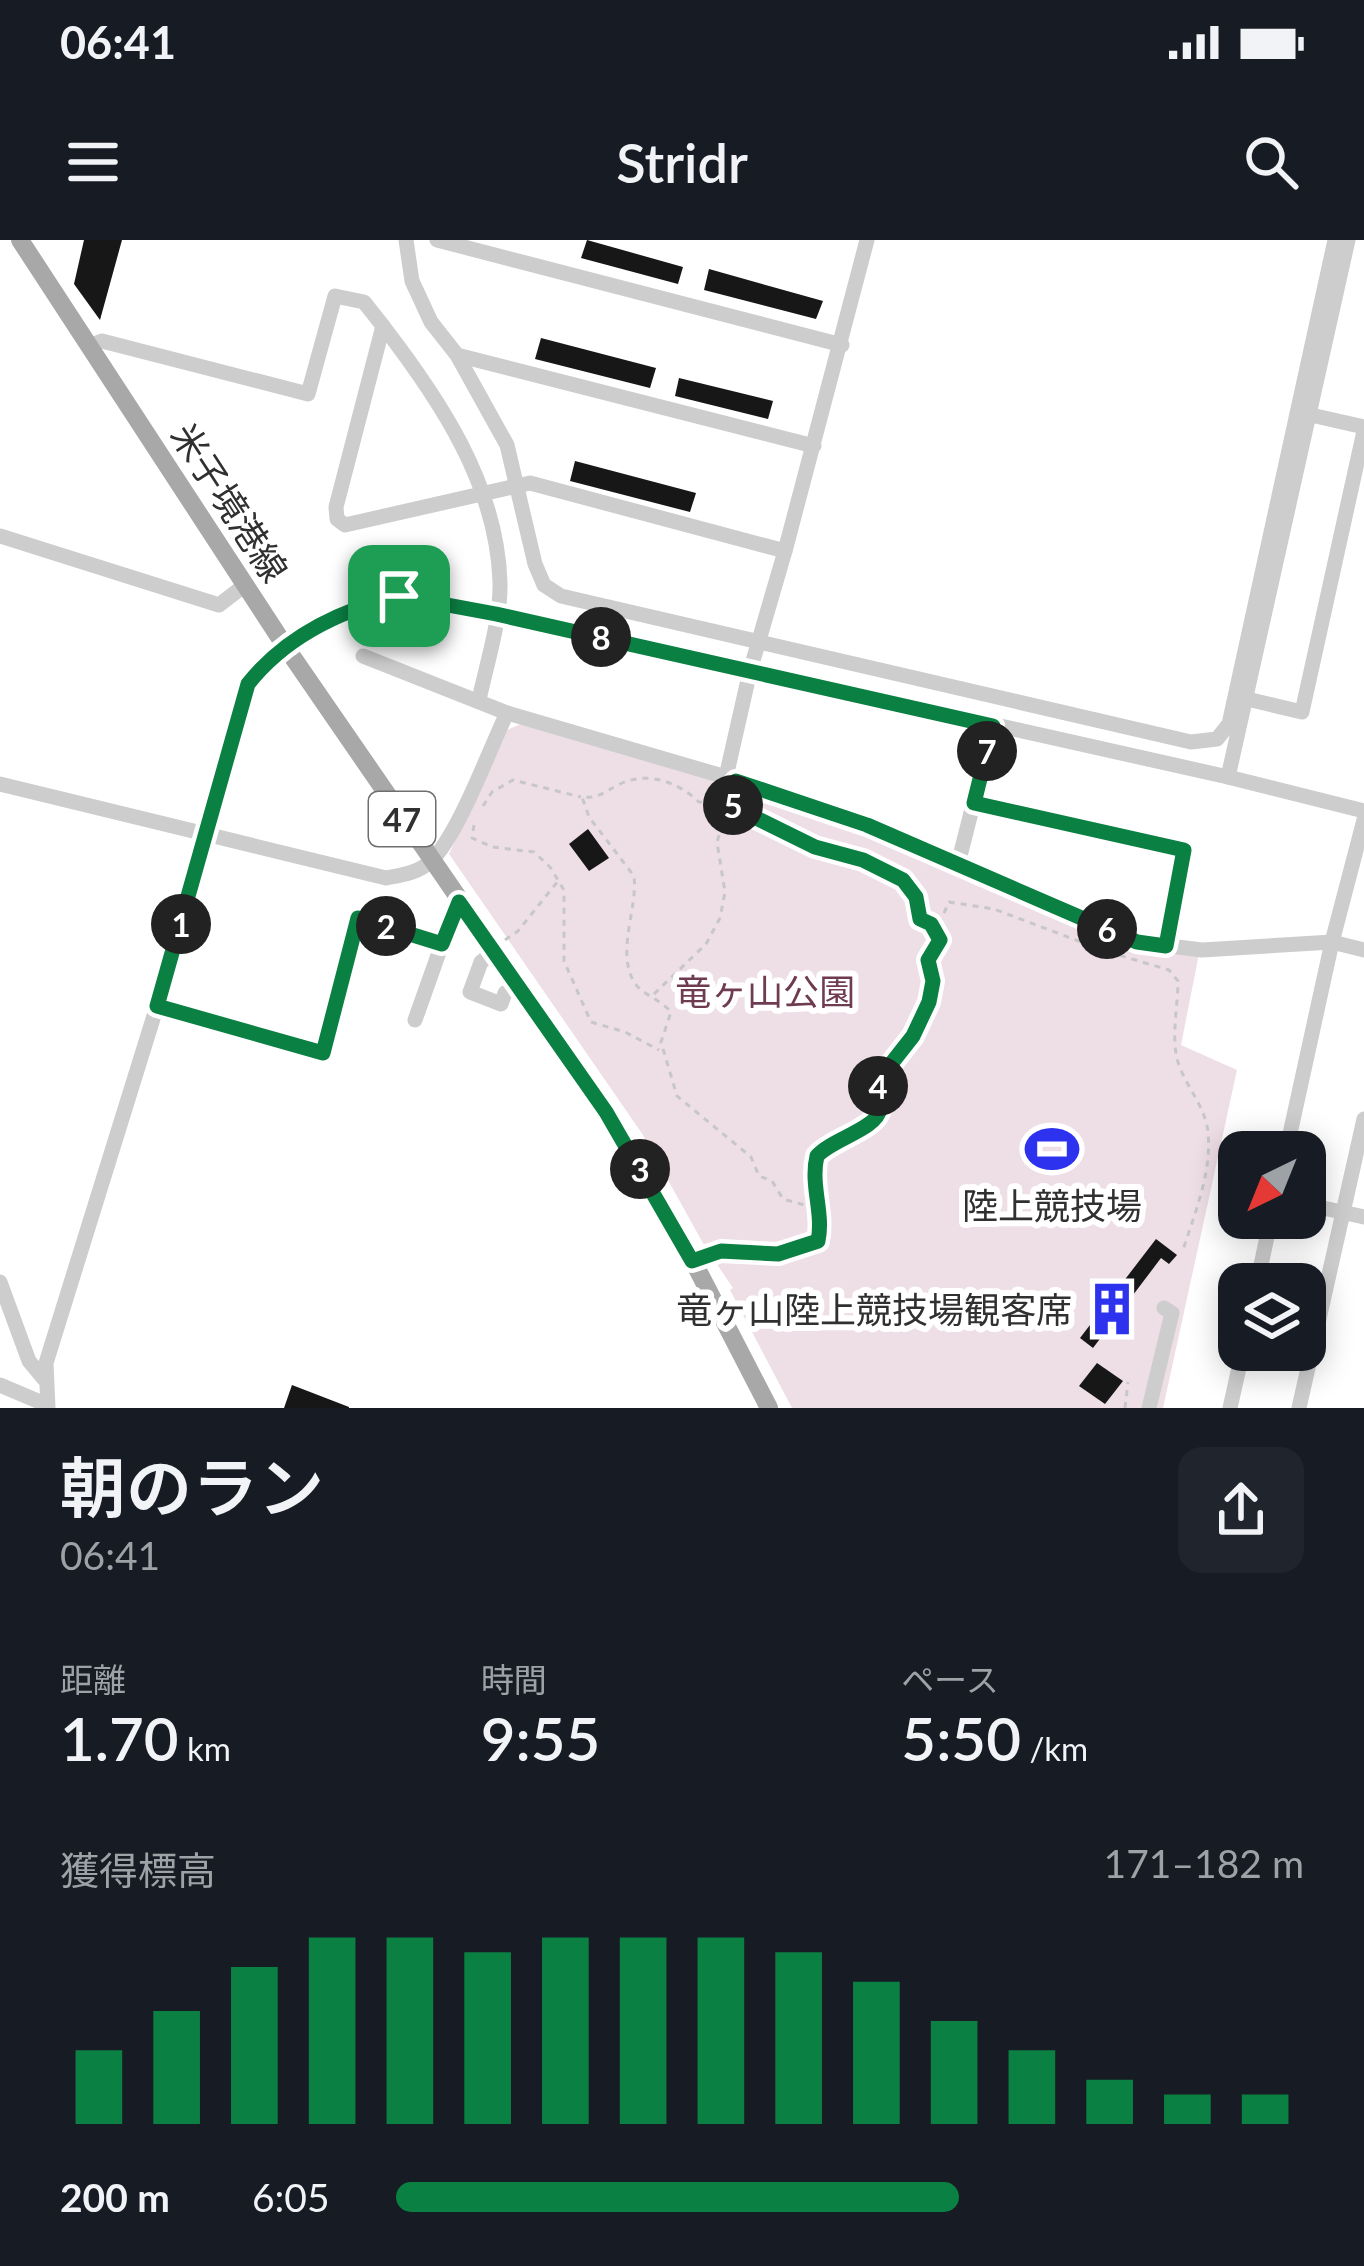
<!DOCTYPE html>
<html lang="ja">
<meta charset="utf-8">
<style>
body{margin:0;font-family:Lato,"Noto Sans JP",sans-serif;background:#20242c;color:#f1f3f6;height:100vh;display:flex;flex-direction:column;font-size:45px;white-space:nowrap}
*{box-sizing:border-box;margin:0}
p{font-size:39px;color:#9ea1a6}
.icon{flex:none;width:66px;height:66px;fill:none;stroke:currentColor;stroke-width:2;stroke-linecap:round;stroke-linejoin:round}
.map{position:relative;height:1168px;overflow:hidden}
.panel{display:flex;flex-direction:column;background:#171b24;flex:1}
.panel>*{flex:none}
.needle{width:78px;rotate:223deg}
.buttons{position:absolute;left:1218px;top:891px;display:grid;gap:24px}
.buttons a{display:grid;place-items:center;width:108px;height:108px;border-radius:24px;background:#171b24;box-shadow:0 6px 30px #0003;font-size:60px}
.pin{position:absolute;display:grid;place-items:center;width:102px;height:102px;color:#fff;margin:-51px;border-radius:24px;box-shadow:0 6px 18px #0006}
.km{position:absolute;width:60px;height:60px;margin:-30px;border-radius:50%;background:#222;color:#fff;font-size:33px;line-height:60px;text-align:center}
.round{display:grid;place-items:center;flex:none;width:126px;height:126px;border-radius:24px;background:#20242c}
.head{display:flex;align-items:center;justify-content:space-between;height:204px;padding:0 60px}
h1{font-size:66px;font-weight:600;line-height:90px}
.metrics{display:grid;grid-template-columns:repeat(3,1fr);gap:18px;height:204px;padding:12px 60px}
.metrics div{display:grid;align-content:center}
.metrics b{font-size:60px;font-weight:600}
.metrics small{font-size:33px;font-weight:400}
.metrics p{font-size:33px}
.chart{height:336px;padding:24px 60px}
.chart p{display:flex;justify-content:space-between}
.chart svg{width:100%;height:216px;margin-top:12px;stroke:#0b8043;stroke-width:6}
ul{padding:0 60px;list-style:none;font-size:39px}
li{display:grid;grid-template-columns:192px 144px 1fr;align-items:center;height:90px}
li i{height:30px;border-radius:15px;background:#0b8043}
.status{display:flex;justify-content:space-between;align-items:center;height:84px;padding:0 60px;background:#171b24;direction:ltr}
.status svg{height:33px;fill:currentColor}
header{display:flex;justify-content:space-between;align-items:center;height:156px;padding:0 60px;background:#171b24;font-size:54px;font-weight:600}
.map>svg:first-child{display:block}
</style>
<div class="status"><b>06:41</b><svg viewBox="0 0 49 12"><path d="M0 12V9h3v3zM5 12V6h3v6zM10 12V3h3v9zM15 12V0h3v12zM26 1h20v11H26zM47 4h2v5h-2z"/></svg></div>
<header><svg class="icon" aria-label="menu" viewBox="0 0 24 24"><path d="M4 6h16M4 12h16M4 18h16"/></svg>Stridr<svg class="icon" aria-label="search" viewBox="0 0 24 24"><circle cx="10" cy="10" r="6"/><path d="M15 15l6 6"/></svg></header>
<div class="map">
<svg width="1364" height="1168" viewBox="0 0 1364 1168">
<rect width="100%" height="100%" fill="#fff"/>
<polygon fill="#eedee6" points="521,484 722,543 877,596 1135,705 1199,714 1181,805 1237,830 1163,1168 792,1168 730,1050 733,1048 704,1005 643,895 449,614 507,490"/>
<g fill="#171717">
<polygon points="84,0 122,0 100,80 74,44"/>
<polygon points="587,0 683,27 678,44 581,18"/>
<polygon points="709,29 823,61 816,79 704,50"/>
<polygon points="541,98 656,128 650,148 535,119"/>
<polygon points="679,138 773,161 768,179 675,156"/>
<polygon points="575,221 696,253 690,272 570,241"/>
<polygon points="588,589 609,618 589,631 569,604"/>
<polygon points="1156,999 1177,1015 1169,1024 1161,1018 1093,1108 1080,1098"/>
<polygon points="1097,1123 1123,1141 1105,1164 1079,1146"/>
<polygon points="292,1145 349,1167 349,1168 284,1168"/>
</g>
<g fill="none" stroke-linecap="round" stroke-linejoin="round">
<g stroke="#c7c7c7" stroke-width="3" stroke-dasharray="6 6" stroke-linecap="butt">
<polyline points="483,566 492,552 513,540 581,557"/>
<polyline points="474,585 472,598 492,607 534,612 550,627 564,650 564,721 591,782 625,792 659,810"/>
<polyline points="505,700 518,691 558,641"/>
<polyline points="654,754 706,704 720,678 725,652 717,602 732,554"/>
<path d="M815,968L783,959L772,941L759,936L751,917L677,856L661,802L671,772C660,759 642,755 634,742C616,711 638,668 634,636L589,577L582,557C598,559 604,552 618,545C647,530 678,542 699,562C748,564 769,587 812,606C841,618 873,619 900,639C914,649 916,663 920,679L935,689"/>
<path d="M711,1014C748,1004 780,1024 818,1001L817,916C832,899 877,887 881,869C882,859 878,848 880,838C908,800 941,771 928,720L940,700L936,691L949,662L994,669L1105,711L1169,730L1178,741C1178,767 1170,801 1179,825C1187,848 1205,866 1208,892C1212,933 1195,972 1183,1010"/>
<polyline points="1125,1168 1128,1142"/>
</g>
<g stroke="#cdcdcd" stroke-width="15">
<polyline points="406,0 412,41 431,82 457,115 507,205 535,324 544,345 561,356 1191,502 1217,499 1229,484 1335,0"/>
<polyline points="437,0 842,105"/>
<polyline points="89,106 102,101 308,154 335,56 364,62 383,86"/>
<polyline points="457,115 814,206"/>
<polyline points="1311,175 1364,187"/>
<polyline points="0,296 219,365 245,345"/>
<polyline points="363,416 507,473 726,537 867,585 1137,702 1202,710 1332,702 1364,710"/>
<polyline points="1247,459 1302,472 1364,191"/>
<path d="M479,460C487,422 501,380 500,342C497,245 440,160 383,86L336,267L337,279L345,285L530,243L785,311L867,0"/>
<polyline points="726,537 750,431 785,311"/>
<polyline points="1228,537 1348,0"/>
<path d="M0,544L386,638C403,635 418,633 431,621C459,594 489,510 507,473"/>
<polyline points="974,563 1183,610 1166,706"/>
<polyline points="958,624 993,486"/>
<polyline points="494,712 481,722 470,752 501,764 505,753 518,745"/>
<polyline points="157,766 323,813 358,678 442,704 459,661"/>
<polyline points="415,780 442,704"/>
<polyline points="1286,912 1332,702 1364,580"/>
<polyline points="1305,964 1364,977"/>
<polyline points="0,1042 29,1121 44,1139"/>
<polyline points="1257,1044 1271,978"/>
<polyline points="0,1145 47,1165"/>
<path d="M48,1168L46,1123L157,766L248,444C279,405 351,355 402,357C433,358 466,368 496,373L1228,537L1364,571"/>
<polyline points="1149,1168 1172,1073 1164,1068"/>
<polyline points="1230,1168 1243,1110"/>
<polyline points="1299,1168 1364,879"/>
</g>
<polyline stroke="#a8a8a8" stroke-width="18" points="20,0 285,406 606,872 675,986 769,1168"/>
</g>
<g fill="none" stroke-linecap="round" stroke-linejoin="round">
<defs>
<path id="route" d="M399,356L496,374L993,486L974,563L1184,610L1166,706L1137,702L867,585L736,541L730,565L815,607L863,620L903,640L916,657L920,679L931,684L940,700L928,720L933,741L929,762L913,796L880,838C878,848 882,859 880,869C877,889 832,899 817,916C810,945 824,973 818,1001L778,1014L721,1011L692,1021L606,872L459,662L442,704L358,678L323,813L157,766L248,444C286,396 341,370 399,356Z"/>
</defs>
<use href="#route" stroke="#fff" stroke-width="24"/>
<use href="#route" stroke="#0b8043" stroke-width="15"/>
</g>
<defs>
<symbol id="stadium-bare" viewBox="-9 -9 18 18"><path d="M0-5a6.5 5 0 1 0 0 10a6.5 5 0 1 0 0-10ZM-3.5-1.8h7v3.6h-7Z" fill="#2c32ee" stroke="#fff" stroke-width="2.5" paint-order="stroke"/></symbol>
<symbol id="building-bare" viewBox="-9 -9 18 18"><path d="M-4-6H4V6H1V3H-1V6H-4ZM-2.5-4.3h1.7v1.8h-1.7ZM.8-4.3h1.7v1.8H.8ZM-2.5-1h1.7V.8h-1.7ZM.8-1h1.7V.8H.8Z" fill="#2c32ee" stroke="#fff" stroke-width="2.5" paint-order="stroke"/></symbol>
</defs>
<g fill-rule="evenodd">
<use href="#stadium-bare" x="1014" y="871" width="76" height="76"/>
<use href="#building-bare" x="1074" y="1031" width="76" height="76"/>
</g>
<g text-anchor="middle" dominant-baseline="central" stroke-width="12" stroke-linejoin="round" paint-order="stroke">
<rect fill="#fff" stroke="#6e6e6e" stroke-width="3" x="369" y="552" width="66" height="54" rx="9"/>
<g font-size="33" font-weight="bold" fill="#303030">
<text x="402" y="579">47</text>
</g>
<g font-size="36" fill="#303030" stroke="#fff">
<text transform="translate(230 262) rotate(57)">米子境港線</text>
</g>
<g font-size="36" fill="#6f3b51" stroke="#fff">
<text x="765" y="751">竜ヶ山公園</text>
</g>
<g font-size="36" fill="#303030" stroke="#fff">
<text x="1052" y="965">陸上競技場</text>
<text x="1072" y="1069" text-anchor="end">竜ヶ山陸上競技場観客席</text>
</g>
</g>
</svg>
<div class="buttons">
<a><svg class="needle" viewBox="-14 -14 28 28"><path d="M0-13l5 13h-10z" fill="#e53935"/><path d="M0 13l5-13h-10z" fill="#9ea1a6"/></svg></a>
<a><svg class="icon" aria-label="layers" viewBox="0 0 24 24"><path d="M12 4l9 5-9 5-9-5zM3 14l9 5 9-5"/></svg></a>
</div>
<div class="pin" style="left:399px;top:356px;background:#1e9e55"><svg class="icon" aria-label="arrive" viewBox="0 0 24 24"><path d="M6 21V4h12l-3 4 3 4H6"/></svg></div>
<b class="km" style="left:181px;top:684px">1</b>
<b class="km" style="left:386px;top:686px">2</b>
<b class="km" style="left:640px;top:929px">3</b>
<b class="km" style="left:878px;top:846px">4</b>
<b class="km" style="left:733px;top:565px">5</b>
<b class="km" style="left:1107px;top:689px">6</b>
<b class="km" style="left:987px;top:511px">7</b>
<b class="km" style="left:601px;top:397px">8</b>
</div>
<section class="panel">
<div class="head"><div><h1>朝のラン</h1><p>06:41</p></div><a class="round"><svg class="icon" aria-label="share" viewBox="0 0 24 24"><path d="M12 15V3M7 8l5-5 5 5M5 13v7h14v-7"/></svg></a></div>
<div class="metrics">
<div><p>距離</p><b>1.70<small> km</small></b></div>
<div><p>時間</p><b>9:55</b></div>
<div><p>ペース</p><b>5:50<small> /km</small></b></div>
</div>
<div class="chart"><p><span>獲得標高</span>171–182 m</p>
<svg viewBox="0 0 160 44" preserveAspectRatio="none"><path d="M5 44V29M15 44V21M25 44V12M35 44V6M45 44V6M55 44V9M65 44V6M75 44V6M85 44V6M95 44V9M105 44V15M115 44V23M125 44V29M135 44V35M145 44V38M155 44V38"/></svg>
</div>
<ul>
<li><b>200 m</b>6:05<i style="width:62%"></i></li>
</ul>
</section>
